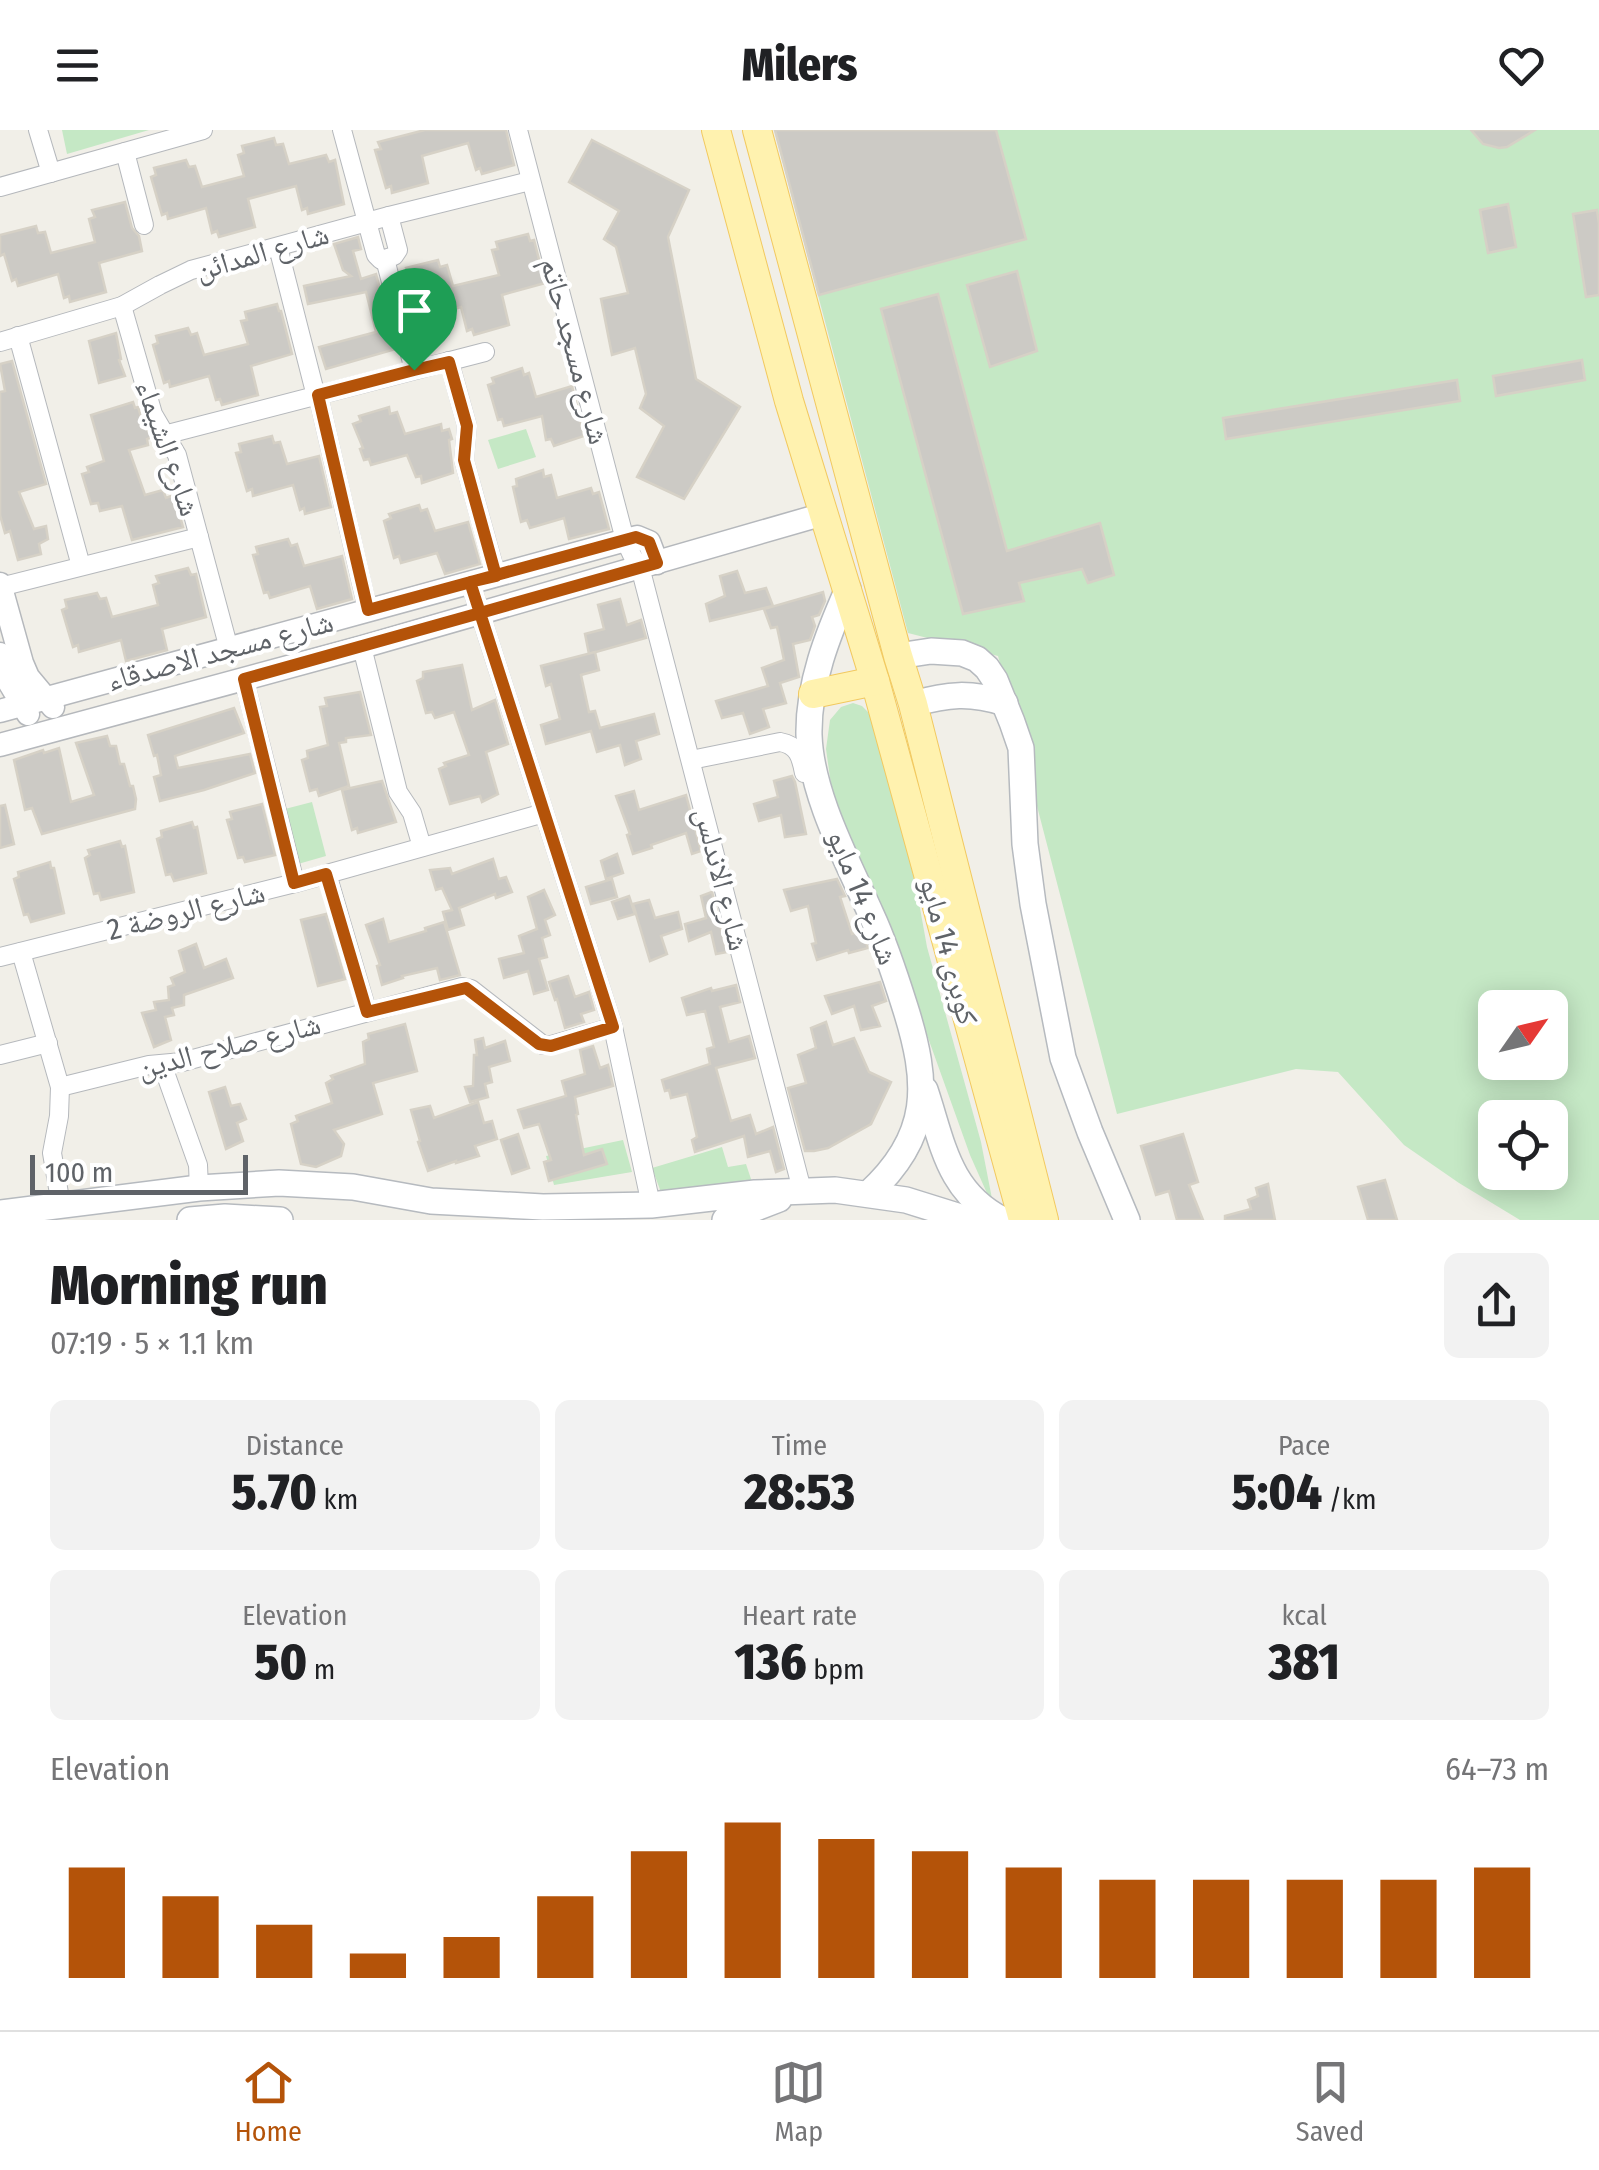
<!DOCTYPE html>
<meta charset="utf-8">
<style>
body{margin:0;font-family:"Fira Sans Condensed","Noto Naskh Arabic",sans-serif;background:#f2f2f2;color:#202124;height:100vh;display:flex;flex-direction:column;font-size:38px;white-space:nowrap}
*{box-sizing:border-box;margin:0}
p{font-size:32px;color:#757577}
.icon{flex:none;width:55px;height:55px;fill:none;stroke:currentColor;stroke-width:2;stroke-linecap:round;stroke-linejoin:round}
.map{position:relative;height:1090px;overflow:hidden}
.details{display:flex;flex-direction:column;background:#fff;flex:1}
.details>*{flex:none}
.needle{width:65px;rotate:56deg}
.buttons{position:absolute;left:1478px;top:860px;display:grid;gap:20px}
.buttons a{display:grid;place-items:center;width:90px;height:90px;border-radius:15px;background:#fff;box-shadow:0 5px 25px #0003;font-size:50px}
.scale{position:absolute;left:30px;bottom:25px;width:218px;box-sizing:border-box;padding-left:10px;border:5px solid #5f6368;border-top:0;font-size:28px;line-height:35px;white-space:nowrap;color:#5f6368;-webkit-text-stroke:8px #fff;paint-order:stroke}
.pin{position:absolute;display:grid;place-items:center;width:85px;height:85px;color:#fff;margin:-102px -42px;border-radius:50% 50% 50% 0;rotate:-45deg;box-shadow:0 0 10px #0007}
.pin .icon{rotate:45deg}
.round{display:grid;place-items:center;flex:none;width:105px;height:105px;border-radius:15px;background:#f2f2f2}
.overview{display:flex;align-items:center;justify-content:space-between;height:170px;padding:0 50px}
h1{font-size:55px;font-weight:800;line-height:75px}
.figures{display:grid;grid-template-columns:repeat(3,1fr);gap:15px;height:170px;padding:10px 50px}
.figures div{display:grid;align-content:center;border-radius:15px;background:#f2f2f2;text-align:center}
.figures b{font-size:50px;font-weight:800}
.figures small{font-size:28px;font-weight:400}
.figures p{font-size:28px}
.chart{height:280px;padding:20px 50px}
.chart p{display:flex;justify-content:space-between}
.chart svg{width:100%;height:180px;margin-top:10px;stroke:#b45309;stroke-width:6}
header{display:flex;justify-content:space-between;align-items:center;height:130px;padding:0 50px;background:#fff;font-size:45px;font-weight:800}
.tabs{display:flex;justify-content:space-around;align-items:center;height:140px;border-top:2px solid #e0e0e0;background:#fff;font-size:28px;color:#757577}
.tabs a{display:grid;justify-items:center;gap:5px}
.tabs .current{color:#b45309}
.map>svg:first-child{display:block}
</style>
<header><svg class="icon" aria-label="menu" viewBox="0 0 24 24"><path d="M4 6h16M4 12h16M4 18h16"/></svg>Milers<svg class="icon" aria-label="heart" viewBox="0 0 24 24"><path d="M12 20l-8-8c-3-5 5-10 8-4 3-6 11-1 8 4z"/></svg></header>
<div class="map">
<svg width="1599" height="1090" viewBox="0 0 1599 1090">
<rect width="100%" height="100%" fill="#f1efe8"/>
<g fill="#c5e8c5" fill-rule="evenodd">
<polygon points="62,0 149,0 67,24"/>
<path d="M774,0H1599V1090H1520L1459,1053L1404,1015L1338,942L1296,939L1117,984L998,526L908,503ZM1495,878H1550V932H1495ZM1495,988H1550V1042H1495Z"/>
<polygon points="526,299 536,327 498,339 488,310"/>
<polygon points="853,573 862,576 868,582 886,625 899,691 916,756 927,817 981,1012 994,1079 970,1025 912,863 833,669 826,619 830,590 841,577"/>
<polygon points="312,672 326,726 298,734 285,679"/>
<polygon points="623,1010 632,1042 554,1055 546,1026"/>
<polygon points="722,1017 728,1037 746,1034 752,1052 662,1065 652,1038"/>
</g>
<g fill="#cccac5" stroke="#d6d1c6" stroke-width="2.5">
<polygon points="425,0 506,0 514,35 482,44 480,38 476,40 468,13 422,26 428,53 392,63 391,56 386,58 375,20 381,19 378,12"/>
<polygon points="775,0 996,0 1026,109 819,165"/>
<polygon points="1471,0 1535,0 1507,17 1499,18 1483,14"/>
<polygon points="274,8 276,15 283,14 289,34 326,25 329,32 335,30 344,74 308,84 307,78 302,80 296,56 248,69 255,97 219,107 217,101 212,103 206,78 168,89 167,83 162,85 151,47 156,45 154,38 186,30 189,37 195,36 202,57 244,46 238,25 244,23 242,16"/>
<polygon points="592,10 689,60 668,107 696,249 740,277 684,369 637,347 664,296 640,278 646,264 635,218 612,225 601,169 628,163 616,117 604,109 619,81 569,52"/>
<polygon points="125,72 132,98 139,106 142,121 99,133 106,162 70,172 69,166 64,168 58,144 18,156 16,149 12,151 4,124 0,126 0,105 36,96 38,103 45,102 51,123 95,112 89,89 95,87 92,80"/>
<polygon points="1508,74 1516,117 1488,123 1480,80"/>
<polygon points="1597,80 1599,94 1599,165 1586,167 1573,84"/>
<polygon points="528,104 530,111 534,110 545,153 502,165 509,195 474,205 472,199 467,201 461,177 420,189 418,183 414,185 403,147 408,145 406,138 438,130 440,137 447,135 453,156 499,145 492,120 498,119 496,112"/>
<polygon points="358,107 361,119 353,121 361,149 376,144 396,219 326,239 319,217 376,202 366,162 308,174 304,156 351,146 343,140 334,114"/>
<polygon points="1017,141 1037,221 990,237 967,155"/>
<polygon points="938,164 1007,421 1100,393 1114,445 1088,453 1082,439 1019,453 1024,471 963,484 881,179"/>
<polygon points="277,174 279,181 281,181 292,224 251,236 258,265 222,275 220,269 216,270 209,246 170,257 169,251 164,253 153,215 158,213 156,206 188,198 191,205 197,203 204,225 248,214 241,191 247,190 245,182"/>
<polygon points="116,203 121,229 119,230 125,246 99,253 89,211"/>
<polygon points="1582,230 1585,250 1496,266 1493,246"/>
<polygon points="12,231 46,354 19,362 34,399 46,396 48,409 39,414 41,424 18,430 10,401 5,403 0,385 0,262 5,261 0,234"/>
<polygon points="522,238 524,245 529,243 536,267 572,256 584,306 554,316 551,309 546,310 542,286 504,296 502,289 498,290 488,255 494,253 492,248"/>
<polygon points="1457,250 1460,271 1226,309 1223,288"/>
<polygon points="133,272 135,278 138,277 142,290 152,307 147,309 148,315 129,320 145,365 163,360 166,368 174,365 183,397 132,410 122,376 100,381 98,373 91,374 82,344 89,342 87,337 104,331 91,285"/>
<polygon points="389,277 390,284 397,282 405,304 441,294 442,301 449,299 452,309 449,310 453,343 422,353 421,346 416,347 407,325 371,335 369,329 364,330 360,319 363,318 353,294 361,291 359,286"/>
<polygon points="272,306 274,313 280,312 287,334 319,326 331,377 305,384 304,378 300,380 293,355 253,366 252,359 247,361 236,323 241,322 239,314"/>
<polygon points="543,340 544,347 551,345 557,368 591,358 593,364 599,362 609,399 569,409 564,388 530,398 527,390 521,392 513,357 517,356 516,349"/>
<polygon points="419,375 421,381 427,379 435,401 468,392 480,434 445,444 437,423 401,433 399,426 394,428 384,391 391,388 389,384"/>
<polygon points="288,409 291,416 297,414 304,436 342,426 352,469 317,479 310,456 270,468 268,462 264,463 253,425 258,424 256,417"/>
<polygon points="188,438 191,445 196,444 206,487 162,499 167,520 126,531 121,510 79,522 78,515 73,517 62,480 67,478 65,470 97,463 100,469 106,468 112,487 158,475 153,455 159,453 156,446"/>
<polygon points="737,441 745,463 766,458 773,476 710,491 706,474 725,466 720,446"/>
<polygon points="823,462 825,471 819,485 812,487 815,496 810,510 793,514 799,547 780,553 786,573 763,579 769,597 750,604 743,583 722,588 716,571 768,556 762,538 784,530 777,497 771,498 764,479"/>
<polygon points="620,469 627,495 641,490 646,508 589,524 585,504 604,499 598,475"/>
<polygon points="595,522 599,540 581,545 589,582 595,581 600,598 654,584 659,604 636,611 641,629 625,635 620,615 597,622 591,601 546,614 541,595 560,589 551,554 546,556 541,536"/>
<polygon points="462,535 472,580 495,570 508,614 486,622 498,664 482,672 480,666 450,674 439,639 446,636 444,633 469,625 454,582 435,588 432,582 426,583 417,551 423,548 423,542"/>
<polygon points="360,562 371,605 346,608 346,612 339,613 349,656 319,666 317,659 310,661 302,630 308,628 307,621 328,615 320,577 327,576 325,568"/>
<polygon points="234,578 244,603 175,626 178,638 250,624 255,643 204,660 160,671 154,647 161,645 157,625 154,626 148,605"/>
<polygon points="107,606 110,616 116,616 120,634 124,634 130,656 133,656 136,669 135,679 42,704 32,678 25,680 14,630 43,620 44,623 59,618 71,672 94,665 76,613"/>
<polygon points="792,646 795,652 806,704 785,707 781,685 759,691 754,674 778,667 774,651"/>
<polygon points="382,651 396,692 358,703 357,698 352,700 342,660"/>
<polygon points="634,661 639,680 686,665 701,721 692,724 686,703 651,715 652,718 633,724 627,705 630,704 616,666"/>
<polygon points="262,674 275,725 245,732 243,727 238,728 227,690 232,689 230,682"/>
<polygon points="5,675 14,714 0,718 0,676"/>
<polygon points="192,692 194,698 197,697 206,743 174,751 171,744 166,745 157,709 162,707 161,701"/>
<polygon points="120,711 122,717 125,716 134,762 101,770 99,763 94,764 85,728 90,725 88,720"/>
<polygon points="617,724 623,743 606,749 601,731"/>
<polygon points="493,729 499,749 506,747 512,762 496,768 495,764 459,778 464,795 448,800 443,782 452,780 442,758 436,760 430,740 450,738 452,744"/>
<polygon points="50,732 51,738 54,738 64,783 31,792 28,784 24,785 14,749 19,747 18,742"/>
<polygon points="612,749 617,767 591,774 586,757"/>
<polygon points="837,749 845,766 840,767 852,804 861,801 868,818 849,823 848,820 817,830 812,814 816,813 808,776 791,781 784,760"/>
<polygon points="544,760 555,785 545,790 550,805 542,808 547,827 539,829 548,860 534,864 528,841 504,848 499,829 524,823 519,806 537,799 528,767"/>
<polygon points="712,762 727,822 716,824 711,802 689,811 685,794 706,788 701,766"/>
<polygon points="629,766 635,784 618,789 612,772"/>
<polygon points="649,770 655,788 678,782 682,799 661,806 667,824 650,831 633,774"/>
<polygon points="326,784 345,849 318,856 301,790"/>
<polygon points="383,789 389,812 426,801 425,798 444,792 460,845 440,850 437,838 402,846 403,848 382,855 377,836 380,835 366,795"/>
<polygon points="196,814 204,838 226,829 233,848 184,865 184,875 172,878 174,885 165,887 171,910 154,917 142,883 156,880 154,872 169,870 168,857 174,855 171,848 185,842 179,821"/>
<polygon points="568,846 575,867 589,862 594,880 581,884 584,892 565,898 557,869 555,870 549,852"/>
<polygon points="880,852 886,871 872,876 880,896 861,900 854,876 832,884 825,866"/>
<polygon points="736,855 740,872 720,877 729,912 749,906 755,928 716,938 731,991 750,985 756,1004 773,997 784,1039 776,1042 770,1021 748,1027 744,1006 695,1022 692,1010 697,1007 687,964 671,968 669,960 665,961 662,950 710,934 707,919 714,917 705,881 687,885 682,868 711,858 712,861"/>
<polygon points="826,892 833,915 854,908 869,942 891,952 871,994 828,1018 814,1021 805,1021 788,958 806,953 798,925 816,918 811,898"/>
<polygon points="405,894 417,941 373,953 382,984 334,1000 344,1014 341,1026 316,1037 301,1034 291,994 298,991 296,986 332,973 326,953 333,949 331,946 365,934 363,912 369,909 368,904"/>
<polygon points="483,908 485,918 505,911 510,931 489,937 492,952 485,954 488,967 470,972 465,957 473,956 474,925 477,925 475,910"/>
<polygon points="593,916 600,938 608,935 613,956 575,967 578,984 576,985 584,1025 602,1019 607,1034 549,1051 544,1032 551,1030 539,994 524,998 518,980 566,966 562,951 585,944 580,920"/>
<polygon points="225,957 231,976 240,974 246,989 237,993 243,1011 226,1019 209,962"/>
<polygon points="478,972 484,993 492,991 497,1009 475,1016 479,1026 456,1033 456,1031 428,1041 418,1012 420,1011 411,980 430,976 434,988"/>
<polygon points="518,1004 529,1038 512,1044 501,1010"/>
<polygon points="1183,1004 1198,1052 1189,1055 1203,1090 1177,1090 1169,1061 1156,1065 1141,1016"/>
<polygon points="1385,1050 1397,1090 1368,1090 1358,1057"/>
<polygon points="1268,1054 1275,1090 1225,1090 1225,1086 1251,1079 1248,1070 1258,1066 1256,1058"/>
</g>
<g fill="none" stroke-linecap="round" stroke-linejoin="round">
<defs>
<g id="minor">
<polyline points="38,0 51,43"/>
<polyline points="342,0 376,125 381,130 394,126 398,120 389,86"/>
<polyline points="518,0 625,410 633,427 640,437 802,1060"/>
<polyline points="125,22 144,95"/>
<polyline points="0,57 203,0"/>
<polyline points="278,117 316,266"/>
<polyline points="385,129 414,240"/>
<polyline points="122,176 153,284 177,325 229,519"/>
<polyline points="18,206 81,436"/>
<polyline points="0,212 122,176 160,155 191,140 389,86 530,51"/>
<polyline points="449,231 467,296 464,330 496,445"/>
<polyline points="318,265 368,481"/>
<polyline points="164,305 485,222"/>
<polyline points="470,452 613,897 651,1075"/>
<polyline points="0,457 199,407"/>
<polyline points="362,517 398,662 412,683 422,717"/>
<polyline points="244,549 295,753"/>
<path d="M691,630L780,612C798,615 801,627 804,643"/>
<polyline points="327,744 367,881"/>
<polyline points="21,822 60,957 59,986 52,1023 61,1075"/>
<polyline points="0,827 295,753 544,683"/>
<polyline points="0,925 48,913"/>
<polyline points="162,934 198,1035 199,1058"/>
<polyline points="60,957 149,935 182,932 462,857 471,859 543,915 551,915 613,897"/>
</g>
<g id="tertiary">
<polyline points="0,454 22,533 28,547 53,577"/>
<polyline points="0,524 9,552 28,584"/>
<polyline points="0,581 637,407 649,412 657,433"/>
<polyline points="0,615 362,517 824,384"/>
</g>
<g id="secondary">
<path d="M848,459C828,504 808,554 809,605C811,664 847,730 871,784C885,814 895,845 905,877C929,953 932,1006 868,1064"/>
<polyline points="898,526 931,521 962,523 977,529 987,538 995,550 1012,592 1021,618 1025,714 1033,774 1063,928 1090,1002 1127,1090"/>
<path d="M913,574C948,564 970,562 1005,573"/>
<path d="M925,960C943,1014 948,1062 1003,1090"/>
<polyline points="0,1083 199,1058 279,1053 353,1057 431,1071 543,1077 651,1075 755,1063 835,1060 906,1070 970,1090"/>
<polyline points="190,1090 225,1087 280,1090"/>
<polyline points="725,1090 779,1069"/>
</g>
<g id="primary">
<polyline points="716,0 789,271 875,551 1023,1090"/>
<polyline points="757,0 898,526 913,574 1044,1090"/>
<polyline points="813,564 875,551"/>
</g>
</defs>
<use href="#minor" stroke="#b5b8bc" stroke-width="20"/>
<use href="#tertiary" stroke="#b5b8bc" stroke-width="25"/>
<use href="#secondary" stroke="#b6babf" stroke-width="28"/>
<use href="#primary" stroke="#f2c960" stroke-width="30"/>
<use href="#minor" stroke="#fff" stroke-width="18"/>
<use href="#tertiary" stroke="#fff" stroke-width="22"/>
<use href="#secondary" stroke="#fff" stroke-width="25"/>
<use href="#primary" stroke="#fff2af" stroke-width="28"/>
</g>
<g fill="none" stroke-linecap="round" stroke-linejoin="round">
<defs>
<path id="route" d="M414,240L449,232L467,296L464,330L496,446L470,452L480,483L244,549L294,753L326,744L367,882L466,858L539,914L551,916L613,897L480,483L657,433L649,412L636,407L625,410C539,433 454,457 368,480L318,265L414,240"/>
</defs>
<use href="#route" stroke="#fff" stroke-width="20"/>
<use href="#route" stroke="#b45309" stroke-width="12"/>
</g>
<g text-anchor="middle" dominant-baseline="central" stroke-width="8" stroke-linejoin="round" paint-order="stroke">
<g font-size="30" fill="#5f6368" stroke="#fff">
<text transform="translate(262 122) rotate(-16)">شارع المدائن</text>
<text transform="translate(575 221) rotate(75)">شارع مسجد حاتم</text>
<text transform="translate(168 318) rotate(71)">شارع الشيماء</text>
<text transform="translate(220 521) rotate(-15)">شارع مسجد الاصدقاء</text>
<text transform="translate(722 749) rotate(76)">شارع الاندلس</text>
<text transform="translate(863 767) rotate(68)">شارع 14 مايو</text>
<text transform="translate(186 781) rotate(-14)">شارع الروضة 2</text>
<text transform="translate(949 821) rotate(75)">كوبرى 14 مايو</text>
<text transform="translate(229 916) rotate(-14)">شارع صلاح الدين</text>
</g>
</g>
</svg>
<div class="buttons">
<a><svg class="needle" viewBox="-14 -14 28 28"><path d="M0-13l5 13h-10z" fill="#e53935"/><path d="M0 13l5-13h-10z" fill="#757577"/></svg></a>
<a><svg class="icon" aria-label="locate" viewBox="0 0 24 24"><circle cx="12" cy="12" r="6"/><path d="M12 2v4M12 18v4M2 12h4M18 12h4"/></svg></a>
</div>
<div class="scale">100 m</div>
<div class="pin" style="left:414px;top:240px;background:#1e9e55"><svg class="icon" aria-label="arrive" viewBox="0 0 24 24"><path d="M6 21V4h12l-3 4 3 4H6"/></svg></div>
</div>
<section class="details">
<div class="overview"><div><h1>Morning run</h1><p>07:19 · 5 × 1.1 km</p></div><a class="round"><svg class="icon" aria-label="share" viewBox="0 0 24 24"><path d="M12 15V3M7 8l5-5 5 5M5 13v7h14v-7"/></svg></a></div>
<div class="figures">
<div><p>Distance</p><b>5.70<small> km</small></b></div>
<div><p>Time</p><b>28:53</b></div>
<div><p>Pace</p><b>5:04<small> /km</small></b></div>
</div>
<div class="figures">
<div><p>Elevation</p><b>50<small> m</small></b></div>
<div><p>Heart rate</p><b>136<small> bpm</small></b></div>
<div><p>kcal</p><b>381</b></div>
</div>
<div class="chart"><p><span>Elevation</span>64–73 m</p>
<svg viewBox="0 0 160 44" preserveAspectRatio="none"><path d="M5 44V17M15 44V24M25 44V31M35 44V38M45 44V34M55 44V24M65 44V13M75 44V6M85 44V10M95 44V13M105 44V17M115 44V20M125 44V20M135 44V20M145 44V20M155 44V17"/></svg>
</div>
</section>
<nav class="tabs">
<a class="current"><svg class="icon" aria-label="home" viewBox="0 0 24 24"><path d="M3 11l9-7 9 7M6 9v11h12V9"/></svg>Home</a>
<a><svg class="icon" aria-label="map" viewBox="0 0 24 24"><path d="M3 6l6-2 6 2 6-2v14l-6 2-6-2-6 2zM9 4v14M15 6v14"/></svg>Map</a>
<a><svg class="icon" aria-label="saved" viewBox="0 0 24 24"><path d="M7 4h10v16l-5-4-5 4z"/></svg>Saved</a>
</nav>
